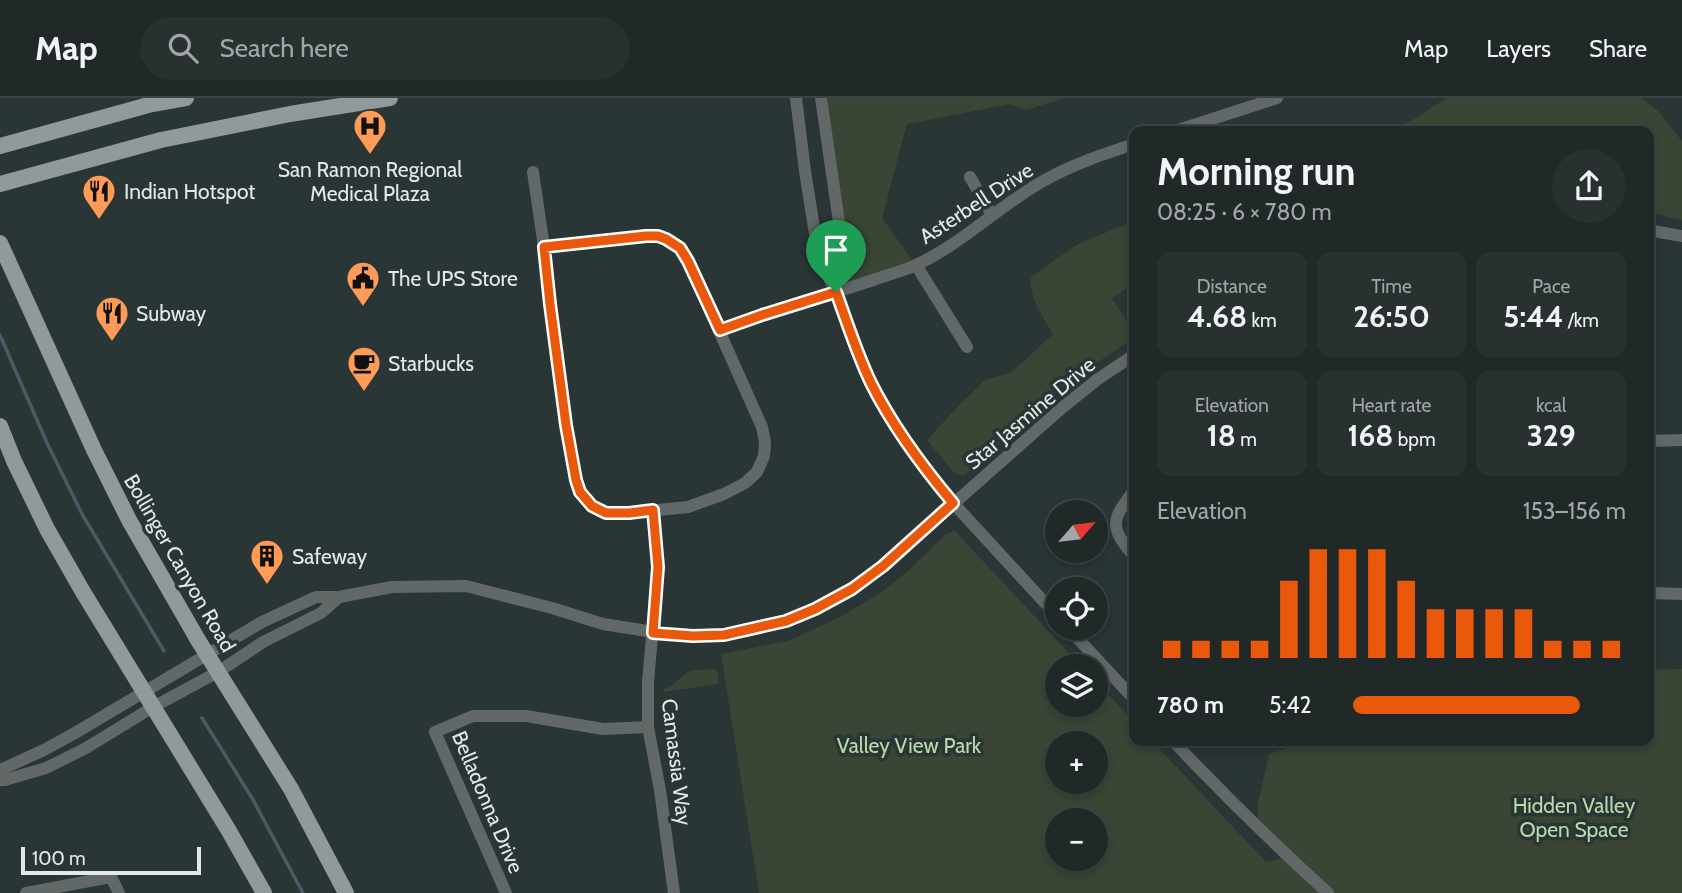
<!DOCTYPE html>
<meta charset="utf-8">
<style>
body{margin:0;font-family:Cabin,sans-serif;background:#283030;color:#f1f3f6;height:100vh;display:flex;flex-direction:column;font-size:26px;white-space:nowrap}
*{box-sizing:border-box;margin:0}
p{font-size:23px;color:#a2a6a8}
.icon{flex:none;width:38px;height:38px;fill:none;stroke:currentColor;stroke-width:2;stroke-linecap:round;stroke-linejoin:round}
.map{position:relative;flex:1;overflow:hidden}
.details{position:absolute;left:1129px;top:28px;width:525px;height:620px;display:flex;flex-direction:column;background:#202828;border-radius:14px;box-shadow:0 4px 10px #0003,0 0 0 2px #3d4445}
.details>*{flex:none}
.needle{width:46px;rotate:62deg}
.fabs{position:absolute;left:1045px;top:402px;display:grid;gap:14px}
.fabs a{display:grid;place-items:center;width:63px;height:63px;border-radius:50%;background:#202828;box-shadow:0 4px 10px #0003,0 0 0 2px #3d4445;font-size:35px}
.scale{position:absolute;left:21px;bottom:18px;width:180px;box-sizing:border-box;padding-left:7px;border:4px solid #e2e9e8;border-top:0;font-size:19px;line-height:24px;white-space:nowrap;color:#e2e9e8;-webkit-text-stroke:5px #2a3535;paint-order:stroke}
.pin{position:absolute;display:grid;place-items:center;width:60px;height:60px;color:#fff;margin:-72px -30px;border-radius:50% 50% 50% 0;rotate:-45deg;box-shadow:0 0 7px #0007}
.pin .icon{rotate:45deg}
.round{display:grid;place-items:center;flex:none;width:74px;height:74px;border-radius:37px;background:#283030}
.head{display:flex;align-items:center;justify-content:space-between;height:119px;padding:0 28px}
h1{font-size:38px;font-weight:700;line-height:52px}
.stats{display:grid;grid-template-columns:repeat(3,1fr);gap:10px;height:119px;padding:7px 28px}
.stats div{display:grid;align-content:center;border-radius:14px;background:#283030;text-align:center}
.stats b{font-size:30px;font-weight:700}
.stats small{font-size:19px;font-weight:400}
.stats p{font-size:19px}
.chart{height:196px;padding:14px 28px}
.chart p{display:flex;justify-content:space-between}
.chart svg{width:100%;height:126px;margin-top:7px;stroke:#ea580c;stroke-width:6}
ul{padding:0 28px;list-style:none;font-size:23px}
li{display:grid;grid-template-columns:112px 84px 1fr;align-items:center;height:52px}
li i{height:18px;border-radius:9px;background:#ea580c}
header{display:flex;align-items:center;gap:42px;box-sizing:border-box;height:98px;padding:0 35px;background:#202828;border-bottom:2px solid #3d4445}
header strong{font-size:33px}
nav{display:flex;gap:38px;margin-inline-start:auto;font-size:24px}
.search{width:490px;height:63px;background:#283030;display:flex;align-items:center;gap:18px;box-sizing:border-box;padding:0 24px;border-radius:38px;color:#a2a6a8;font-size:26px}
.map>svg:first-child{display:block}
</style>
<header>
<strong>Map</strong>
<div class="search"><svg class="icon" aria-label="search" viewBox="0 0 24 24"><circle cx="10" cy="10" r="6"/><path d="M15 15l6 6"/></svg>Search here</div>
<nav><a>Map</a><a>Layers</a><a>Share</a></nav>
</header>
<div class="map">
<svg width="1682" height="795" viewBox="0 0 1682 795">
<rect width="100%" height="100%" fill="#2a3535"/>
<g fill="#3a4535" fill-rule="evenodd">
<polygon points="821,0 1065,0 1026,12 1011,6 907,26 882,120 916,167 836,194 842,145"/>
<polygon points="1446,0 1641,0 1658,13 1682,43 1682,122 1649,114 1648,33 1390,33 1416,20"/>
<path d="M1134,123V186L1112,200L1134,235V240L1079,277L1060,292L965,377L955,376L927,342L961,305L985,282L1012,274L1053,236C1043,219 1029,200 1031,179L1078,146Z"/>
<path d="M955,433L1082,569H1057V607H1096V583L1134,624V642H1151L1266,764L1287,759L1257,729L1258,705L1269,656L1312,642H1648L1649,572L1682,571V795H759L721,556L791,542L842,518L883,493L910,471L947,435ZM1057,646H1096V684H1057ZM1057,723H1096V761H1057Z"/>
<path d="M711,571H715L718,575V586L663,594L664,591C678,588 681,574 693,572C700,571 704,573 711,571Z"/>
</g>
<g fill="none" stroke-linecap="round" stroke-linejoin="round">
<g stroke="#4a5b66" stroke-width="3.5">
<polyline points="0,237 47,345 82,416 164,553"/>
<polyline points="202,620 252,700 303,795"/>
</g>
<g stroke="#626768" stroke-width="12">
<polyline points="796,0 805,73 819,161 836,194 857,252 871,285 908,348 943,394 1057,518"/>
<polyline points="821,0 842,145 836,194"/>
<polyline points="1175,33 1277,0"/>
<path d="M533,74L544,149L550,206L566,327L576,382L580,394L592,408L606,415H629L688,409L724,396L745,385L757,374L764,358L765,344L762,329L688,163C677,145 668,138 646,137L544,149"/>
<polyline points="970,79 992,117"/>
<polyline points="1648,132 1682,138"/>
<polyline points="916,167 967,249"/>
<path d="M720,232C771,211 824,199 876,181C889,176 904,173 916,167C963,145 1000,107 1045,82C1073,66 1104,56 1134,46"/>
<polyline points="1648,343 1682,342"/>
<path d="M1134,393C1111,422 1109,429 1134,458"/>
<polyline points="653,412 658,469 648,584 648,629 660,692 674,795"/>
<polyline points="1648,495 1682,496"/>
<polyline points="1068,530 1134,601"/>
<path d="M1172,642C1222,695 1274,746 1328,795"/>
<polyline points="0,672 44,652 75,635 262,524 316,499 339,499 392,489 466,488 552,510 603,526 666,536 693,538 724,537 786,523 815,511 852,491 883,468 1063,309 1098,281 1134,257"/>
<polyline points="0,682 5,682 46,670 86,650 153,609 218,574 263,544 321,515 339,499"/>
<polyline points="26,795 111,779 119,795"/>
<polyline points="506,795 435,634 473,618 526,618 603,631 648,629"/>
</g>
<g stroke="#909a9d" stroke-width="16">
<polyline points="0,48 152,6 186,0"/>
<polyline points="0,86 161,42 290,16 390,0"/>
<polyline points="0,145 94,352 129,422 198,542 291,691 346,795"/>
<polyline points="0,328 14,363 47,431 83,494 229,733 264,795"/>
</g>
</g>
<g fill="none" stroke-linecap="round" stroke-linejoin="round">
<defs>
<path id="route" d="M646,138H658L666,141L680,150L688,163L720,232L762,217L836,194C847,224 857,256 871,285C893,329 922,368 953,405L883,468L852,491L815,511L786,523L724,537L693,538L653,535L658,469L653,412L629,415H606L592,408L580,394L576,382L566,327L550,206L544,149Z"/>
</defs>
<use href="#route" stroke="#fff" stroke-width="14"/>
<use href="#route" stroke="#ea580c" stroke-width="9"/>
</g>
<defs>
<symbol id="hospital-pin" viewBox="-11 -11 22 30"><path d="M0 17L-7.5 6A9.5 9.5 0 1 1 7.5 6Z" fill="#fe9c57" stroke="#2a3535"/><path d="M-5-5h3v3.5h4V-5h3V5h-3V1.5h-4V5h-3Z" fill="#111"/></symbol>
<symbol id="restaurant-pin" viewBox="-11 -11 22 30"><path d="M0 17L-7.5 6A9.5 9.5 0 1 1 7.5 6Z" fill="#fe9c57" stroke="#2a3535"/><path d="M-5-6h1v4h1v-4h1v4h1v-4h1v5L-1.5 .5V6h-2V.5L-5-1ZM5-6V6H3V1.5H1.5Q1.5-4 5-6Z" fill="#111"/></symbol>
<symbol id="civic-pin" viewBox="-11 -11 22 30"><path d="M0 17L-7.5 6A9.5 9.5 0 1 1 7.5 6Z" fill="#fe9c57" stroke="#2a3535"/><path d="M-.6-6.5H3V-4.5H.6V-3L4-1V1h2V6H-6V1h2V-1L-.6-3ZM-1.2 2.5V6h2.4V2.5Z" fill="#111"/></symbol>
<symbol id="cafe-pin" viewBox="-11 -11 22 30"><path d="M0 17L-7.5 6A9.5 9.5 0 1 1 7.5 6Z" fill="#fe9c57" stroke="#2a3535"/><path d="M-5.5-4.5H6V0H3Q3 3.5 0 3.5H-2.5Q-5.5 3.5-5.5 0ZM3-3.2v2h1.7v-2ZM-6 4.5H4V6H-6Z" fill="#111"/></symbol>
<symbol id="building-pin" viewBox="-11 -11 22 30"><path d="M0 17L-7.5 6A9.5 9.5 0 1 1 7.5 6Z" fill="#fe9c57" stroke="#2a3535"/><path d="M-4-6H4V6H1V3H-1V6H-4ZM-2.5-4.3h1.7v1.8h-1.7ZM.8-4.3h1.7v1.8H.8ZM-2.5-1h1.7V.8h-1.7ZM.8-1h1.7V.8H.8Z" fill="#111"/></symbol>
</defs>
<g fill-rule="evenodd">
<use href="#hospital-pin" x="351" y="9" width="38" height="52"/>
<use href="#restaurant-pin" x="80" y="74" width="38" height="52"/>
<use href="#civic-pin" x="344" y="161" width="38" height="52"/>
<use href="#restaurant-pin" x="93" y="196" width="38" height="52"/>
<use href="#cafe-pin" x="345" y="246" width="38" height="52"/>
<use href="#building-pin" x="248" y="439" width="38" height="52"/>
</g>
<g text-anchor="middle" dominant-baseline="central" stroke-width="7" stroke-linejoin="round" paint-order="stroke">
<g font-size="21" fill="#e2e9e8" stroke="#2a3535" text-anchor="start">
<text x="370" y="71" text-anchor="middle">San Ramon Regional<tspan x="370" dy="24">Medical Plaza</tspan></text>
<text x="124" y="93">Indian Hotspot</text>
<text x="388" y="180">The UPS Store</text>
<text x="136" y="215">Subway</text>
<text x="388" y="265">Starbucks</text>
<text x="292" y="458">Safeway</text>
</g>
<g font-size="21" fill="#e2e9e8" stroke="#2a3535">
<text transform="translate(976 105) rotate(-33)">Asterbell Drive</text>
<text transform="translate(1030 315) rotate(-40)">Star Jasmine Drive</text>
<text transform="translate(180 465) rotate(60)">Bollinger Canyon Road</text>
<text transform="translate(677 664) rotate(83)">Camassia Way</text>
<text transform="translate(488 704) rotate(67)">Belladonna Drive</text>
</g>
<g font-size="21" fill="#b9daaa" stroke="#2a3535">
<text x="909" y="647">Valley View Park</text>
<text x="1574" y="707">Hidden Valley<tspan x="1574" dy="24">Open Space</tspan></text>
</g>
</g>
</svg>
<div class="fabs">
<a><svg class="needle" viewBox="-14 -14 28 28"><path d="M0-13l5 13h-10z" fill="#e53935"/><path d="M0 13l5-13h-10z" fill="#a2a6a8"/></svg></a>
<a><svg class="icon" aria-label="locate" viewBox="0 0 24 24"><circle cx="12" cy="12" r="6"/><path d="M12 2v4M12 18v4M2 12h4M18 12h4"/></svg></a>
<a><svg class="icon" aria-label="layers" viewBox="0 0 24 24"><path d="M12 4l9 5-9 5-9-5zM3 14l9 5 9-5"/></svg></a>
<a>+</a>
<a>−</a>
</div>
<div class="scale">100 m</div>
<div class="pin" style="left:836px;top:194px;background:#1e9e55"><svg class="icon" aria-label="arrive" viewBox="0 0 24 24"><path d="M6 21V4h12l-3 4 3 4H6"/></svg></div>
<section class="details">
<div class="head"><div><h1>Morning run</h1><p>08:25 · 6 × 780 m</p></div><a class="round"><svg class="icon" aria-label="share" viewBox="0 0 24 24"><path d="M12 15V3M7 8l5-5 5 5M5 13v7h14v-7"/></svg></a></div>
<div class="stats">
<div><p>Distance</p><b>4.68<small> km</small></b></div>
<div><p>Time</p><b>26:50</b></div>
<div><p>Pace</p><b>5:44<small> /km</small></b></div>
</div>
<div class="stats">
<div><p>Elevation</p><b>18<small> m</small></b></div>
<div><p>Heart rate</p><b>168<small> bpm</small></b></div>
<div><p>kcal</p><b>329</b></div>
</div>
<div class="chart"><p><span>Elevation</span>153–156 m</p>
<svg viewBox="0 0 160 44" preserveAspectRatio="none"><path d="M5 44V38M15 44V38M25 44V38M35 44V38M45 44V17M55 44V6M65 44V6M75 44V6M85 44V17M95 44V27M105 44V27M115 44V27M125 44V27M135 44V38M145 44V38M155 44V38"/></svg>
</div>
<ul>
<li><b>780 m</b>5:42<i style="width:83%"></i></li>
</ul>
</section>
</div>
